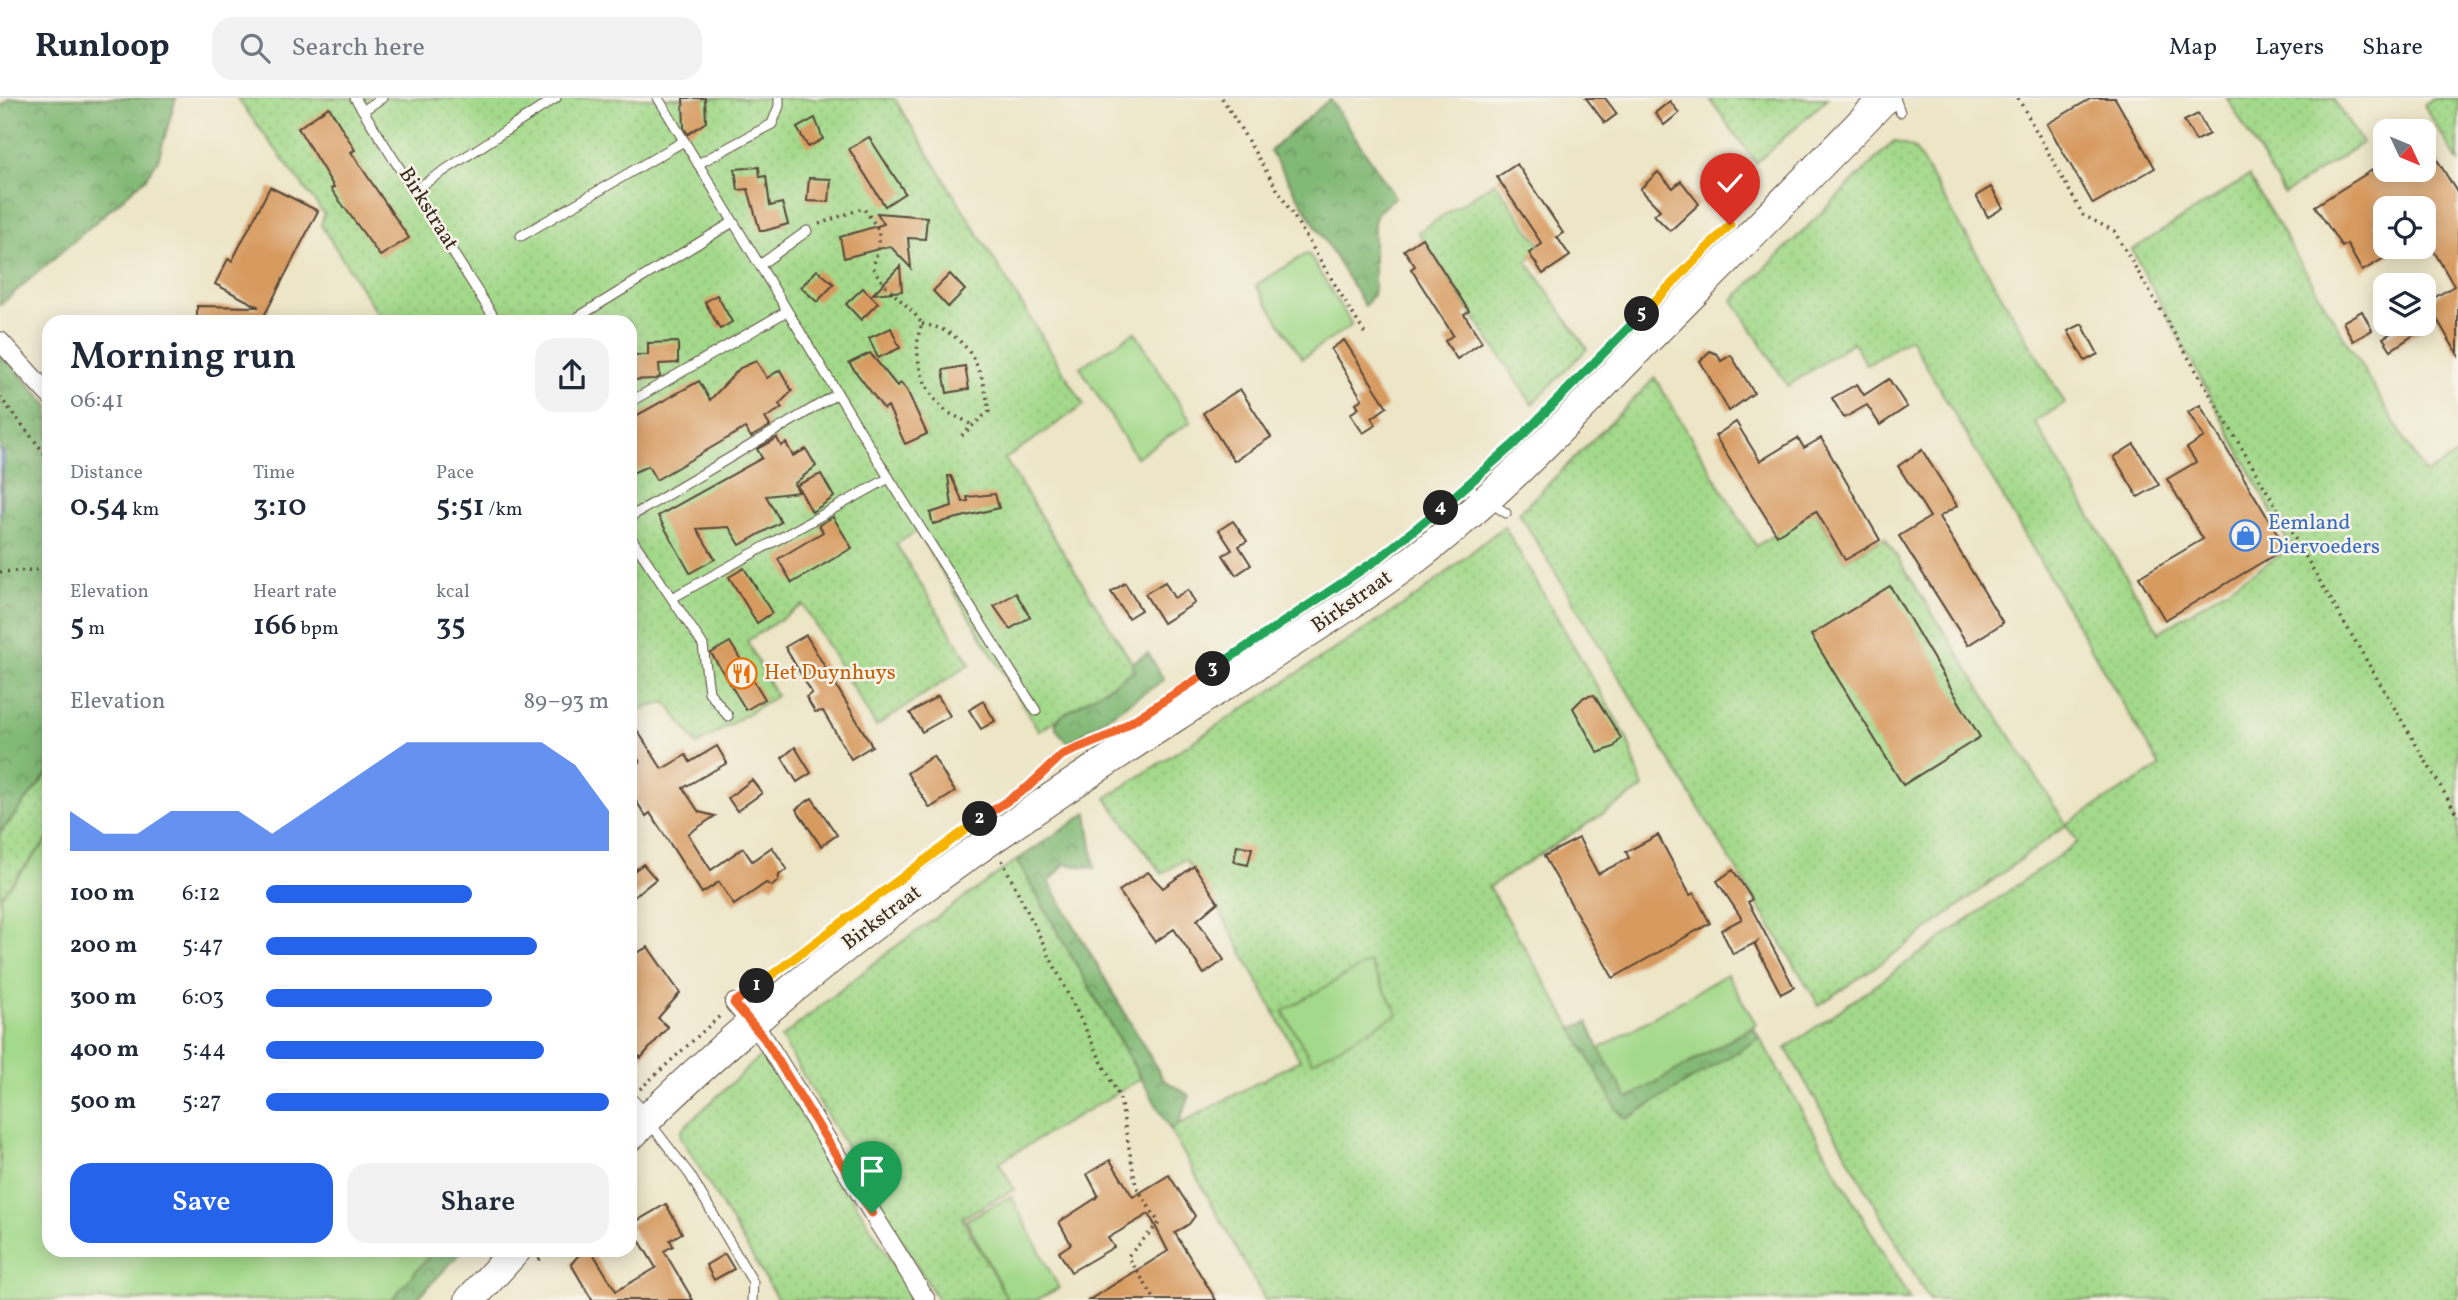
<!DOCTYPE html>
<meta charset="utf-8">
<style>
body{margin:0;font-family:Vollkorn,serif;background:#f2f2f3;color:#1f2937;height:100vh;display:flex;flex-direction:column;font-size:26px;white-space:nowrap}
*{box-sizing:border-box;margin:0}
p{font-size:23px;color:#747a83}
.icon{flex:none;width:38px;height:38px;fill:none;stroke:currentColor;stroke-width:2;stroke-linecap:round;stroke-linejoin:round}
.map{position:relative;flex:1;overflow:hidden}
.sheet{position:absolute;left:42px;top:217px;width:595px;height:942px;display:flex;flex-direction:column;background:#fff;border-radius:21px;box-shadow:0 4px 18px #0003}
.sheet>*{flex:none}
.needle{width:46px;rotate:134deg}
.controls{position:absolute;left:2373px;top:21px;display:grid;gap:14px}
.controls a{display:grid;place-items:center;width:63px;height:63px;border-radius:14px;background:#fff;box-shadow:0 4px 18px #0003;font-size:35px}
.pin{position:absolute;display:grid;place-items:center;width:60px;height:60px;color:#fff;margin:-72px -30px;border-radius:50% 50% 50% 0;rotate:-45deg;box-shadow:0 0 7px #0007}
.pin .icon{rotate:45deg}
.km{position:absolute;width:35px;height:35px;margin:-18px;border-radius:50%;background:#222;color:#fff;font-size:19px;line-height:35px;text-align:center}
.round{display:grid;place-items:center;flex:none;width:74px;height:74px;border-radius:21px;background:#f2f2f3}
.head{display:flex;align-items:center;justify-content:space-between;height:119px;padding:0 28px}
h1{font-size:38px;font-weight:600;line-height:52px}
.stats{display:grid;grid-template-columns:repeat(3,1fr);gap:10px;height:119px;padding:7px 28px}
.stats div{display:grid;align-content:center}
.stats b{font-size:30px;font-weight:600}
.stats small{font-size:19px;font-weight:400}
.stats p{font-size:19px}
.chart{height:196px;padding:14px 28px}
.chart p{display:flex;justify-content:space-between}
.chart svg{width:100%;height:126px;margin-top:7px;fill:#2563eb;opacity:.7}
.action{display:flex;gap:14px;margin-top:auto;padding:14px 28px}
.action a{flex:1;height:80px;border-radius:21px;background:#2563eb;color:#fff;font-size:28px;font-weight:600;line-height:80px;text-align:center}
.action a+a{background:#f2f2f3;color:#1f2937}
ul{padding:0 28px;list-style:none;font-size:23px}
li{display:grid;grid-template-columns:112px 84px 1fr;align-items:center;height:52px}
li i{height:18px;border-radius:9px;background:#2563eb}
header{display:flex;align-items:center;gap:42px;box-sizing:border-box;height:98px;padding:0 35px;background:#fff;border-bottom:2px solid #e0e1e3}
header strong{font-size:33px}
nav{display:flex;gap:38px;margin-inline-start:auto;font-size:24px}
.search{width:490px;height:63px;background:#f2f2f3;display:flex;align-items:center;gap:18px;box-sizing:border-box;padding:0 24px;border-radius:21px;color:#747a83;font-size:26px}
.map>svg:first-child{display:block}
</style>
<header>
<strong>Runloop</strong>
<div class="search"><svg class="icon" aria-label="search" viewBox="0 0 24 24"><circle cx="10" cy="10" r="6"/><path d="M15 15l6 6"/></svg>Search here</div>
<nav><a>Map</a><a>Layers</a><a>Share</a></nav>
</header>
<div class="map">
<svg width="2458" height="1202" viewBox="0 0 2458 1202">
<defs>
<pattern id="grass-dots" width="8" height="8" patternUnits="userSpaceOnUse" patternTransform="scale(1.75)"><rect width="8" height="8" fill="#a3d98a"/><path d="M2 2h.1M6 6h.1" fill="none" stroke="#8dba77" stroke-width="1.8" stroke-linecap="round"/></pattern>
<pattern id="forest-crowns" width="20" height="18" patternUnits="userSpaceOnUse" patternTransform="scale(1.75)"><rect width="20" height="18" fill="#82b976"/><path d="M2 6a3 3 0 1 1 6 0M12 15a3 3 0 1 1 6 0" fill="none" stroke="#6c9760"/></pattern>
</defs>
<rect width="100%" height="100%" fill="#f7f3e8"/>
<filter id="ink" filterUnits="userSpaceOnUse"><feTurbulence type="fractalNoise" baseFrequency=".0143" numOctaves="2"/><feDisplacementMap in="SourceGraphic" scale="14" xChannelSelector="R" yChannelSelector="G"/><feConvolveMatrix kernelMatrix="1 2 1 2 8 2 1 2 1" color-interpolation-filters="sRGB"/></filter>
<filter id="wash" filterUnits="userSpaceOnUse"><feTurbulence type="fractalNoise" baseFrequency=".00686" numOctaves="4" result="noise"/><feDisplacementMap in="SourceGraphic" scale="28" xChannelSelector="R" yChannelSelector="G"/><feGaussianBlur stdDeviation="1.57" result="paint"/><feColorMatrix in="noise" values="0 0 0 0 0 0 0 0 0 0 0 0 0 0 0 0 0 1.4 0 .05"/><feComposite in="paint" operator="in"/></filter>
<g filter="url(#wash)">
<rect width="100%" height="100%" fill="#ece5c6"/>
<g fill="url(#grass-dots)" stroke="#6f8254" stroke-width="2">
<polygon points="237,0 894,0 1084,307 1005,361 1136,571 1039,633 917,433 896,446 970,566 876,628 803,507 747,543 776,598 697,647 666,604 630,614 630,224 383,224 321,127 324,116"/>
<polygon points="1709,0 1828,0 1756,65"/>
<polygon points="2227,0 2333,0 2362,45 2284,96"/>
<polygon points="2434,0 2458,0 2458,64 2424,7"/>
<polygon points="1894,43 1915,51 2065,305 2035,324 2159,534 2291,450 2132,152 2249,78 2425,376 2458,356 2458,1202 1929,1202 1786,950 2078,744 2066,727 1907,847 1819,907 1519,415 1655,280 1756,448 1814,412 1845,462 1885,440 2066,726 2160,669 1910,240 1867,267 1853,244 1788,288 1733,202"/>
<polygon points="1495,84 1543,151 1527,163 1587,251 1532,306 1418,134"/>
<polygon points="1504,428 1627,640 1643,690 1489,789 1626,1021 1760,940 1910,1202 1265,1202 1170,1031 1300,962 1214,802 1185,761 1162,776 1106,700 1420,496"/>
<polygon points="49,674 49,740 0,799 0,735"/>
<polygon points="1017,762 1141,981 999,1064 1014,1091 962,1120 1008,1202 938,1202 781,940 888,854"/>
<polygon points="764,955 915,1202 778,1202 681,1039 681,1032"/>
</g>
<g fill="url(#forest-crowns)" stroke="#5e724a" stroke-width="2">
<polygon points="9,0 176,0 158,62 145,81 0,207 0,10"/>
<polygon points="1330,1 1395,99 1377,115 1374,125 1374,190 1373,197 1365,208 1270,53"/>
<polygon points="0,254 49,308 49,674 0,735 0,418 4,355 0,351"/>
<polygon points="1148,555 1164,582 1068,645 1056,631 1056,625 1061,618 1135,572 1132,565"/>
<polygon points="1087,715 1095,770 1064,766 1049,784 1163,981 1190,998 1177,1028 1170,1031 1017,762"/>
<polygon points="1588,924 1599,951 1628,1000 1753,929 1760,940 1626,1021 1618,1013 1572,930"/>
<polygon points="434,1152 463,1152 416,1202 391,1202"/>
</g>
<g fill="#a3d98a" stroke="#6f8254" stroke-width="2">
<polygon points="1308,155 1352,227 1302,260 1256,187"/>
<polygon points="1135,234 1191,324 1136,359 1080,269"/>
<polygon points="49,740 49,1152 434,1152 391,1202 0,1202 0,799"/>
<polygon points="1369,864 1398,916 1312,964 1283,913"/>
<polygon points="1727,876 1756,926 1628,1000 1599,951"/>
<polygon points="1011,1098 1059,1190 1036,1202 1008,1202 966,1122"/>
</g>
<path fill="#7eaee9" stroke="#5c6c84" stroke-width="2" d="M0,351L4,355C5,366 2,373 1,383C0,396 4,405 0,418Z"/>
<g id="blocks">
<g fill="#d79a5f">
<polygon points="683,0 705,0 706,24 688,36 684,30"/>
<polygon points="1586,0 1605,0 1617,16 1605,25"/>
<polygon points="2092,0 2115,0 2155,70 2093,106 2047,26"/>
<polygon points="1670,3 1679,15 1664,27 1655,15"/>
<polygon points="329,9 355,52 351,54 409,140 380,158 331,91 334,89 298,30"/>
<polygon points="2198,16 2209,36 2196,43 2184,23"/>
<polygon points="815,20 823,41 808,49 797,30"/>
<polygon points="869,39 905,95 885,108 849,51"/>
<polygon points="2424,40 2458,96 2458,257 2427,204 2454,188 2424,136 2424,110 2385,110 2385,118 2374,125 2391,156 2362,173 2347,146 2342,149 2315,108 2385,64 2385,72 2424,72"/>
<polygon points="1517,66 1563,135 1557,139 1570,158 1543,176 1529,155 1542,146 1497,79"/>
<polygon points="759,69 760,79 766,78 770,108 782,105 788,126 764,133 760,133 748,91 738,92 735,71"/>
<polygon points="1658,74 1673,90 1681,83 1699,106 1670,133 1654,117 1660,112 1640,91"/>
<polygon points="809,80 831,81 829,104 807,103"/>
<polygon points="270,89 318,113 261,224 197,224 197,208 259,209 215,186 228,161 232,163"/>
<polygon points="1991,89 2003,110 1988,119 1976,98"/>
<polygon points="877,115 927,119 925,141 908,140 911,170 890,148 844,160 840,139 884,126"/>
<polygon points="1422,140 1469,213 1464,216 1482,244 1457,261 1445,243 1453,237 1411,171 1415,168 1404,152"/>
<polygon points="900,168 902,193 873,196"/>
<polygon points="817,172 834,186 817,204 801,189"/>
<polygon points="950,176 965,192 948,209 933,193"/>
<polygon points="863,190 878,205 861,222 846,206"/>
<polygon points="717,197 732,224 720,231 705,204"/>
<polygon points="2362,213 2372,232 2353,243 2343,224"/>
<polygon points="2082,226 2098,256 2085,263 2068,233"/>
<polygon points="2405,226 2430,226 2391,252 2383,240"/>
<polygon points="891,230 900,250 878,260 869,240"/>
<polygon points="1344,242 1387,309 1372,320 1376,327 1363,335 1350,316 1359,310 1356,305 1362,301 1331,251"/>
<polygon points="678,244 678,265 659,266 660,279 656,281 630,282 630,257 648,257 648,245"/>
<polygon points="1710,253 1717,256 1721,263 1731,257 1754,295 1729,313 1700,263"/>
<polygon points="870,255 897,288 901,285 907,292 927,336 905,346 888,308 884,311 849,265"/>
<polygon points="756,263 767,280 780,272 792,293 779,306 782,310 765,320 770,328 751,339 745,330 656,382 648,368 630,376 630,321 699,283 710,302 740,270"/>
<polygon points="965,268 969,291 947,295 943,272"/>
<polygon points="1889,281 1907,309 1880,327 1867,307 1844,320 1832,300 1857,286 1864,297"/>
<polygon points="1240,291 1271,339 1234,363 1203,315"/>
<polygon points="2200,307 2286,450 2165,522 2139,479 2203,441 2167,381 2196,364 2187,350 2204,339 2188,314"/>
<polygon points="1736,324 1760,363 1798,340 1804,350 1821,340 1880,442 1845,462 1816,413 1777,437 1715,338"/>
<polygon points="777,340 781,348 786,345 793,358 806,351 816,368 794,386 799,394 766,398 781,424 740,447 729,429 697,431 715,461 690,475 658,418 762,360 757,351"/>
<polygon points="2134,346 2159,387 2138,399 2114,359"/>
<polygon points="1922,352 1957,408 1939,419 2003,525 1968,547 1899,438 1930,419 1898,368"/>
<polygon points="821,376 834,399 812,414 797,387"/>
<polygon points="948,378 951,378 963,404 968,403 967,399 995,396 999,410 933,426 930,415 952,408"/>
<polygon points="833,419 852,450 792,485 778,461 823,434 819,427"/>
<polygon points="1233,423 1247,443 1239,448 1251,467 1236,477 1223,457 1232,452 1219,432"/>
<polygon points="744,470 772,515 757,525 729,479"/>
<polygon points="1165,484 1174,500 1188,492 1195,505 1163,525 1145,496"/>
<polygon points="1125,485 1141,512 1128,520 1111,494"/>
<polygon points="1890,488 1980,639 1903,687 1811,537"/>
<polygon points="1016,495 1030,519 1010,531 994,508"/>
<polygon points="806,537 872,648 851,661 823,613 815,614 806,599 812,595 785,549"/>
<polygon points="730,544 765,601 746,612 711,555"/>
<polygon points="1594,597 1621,640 1614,649 1598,655 1573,610 1584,599"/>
<polygon points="938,598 950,618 922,634 910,615"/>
<polygon points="983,603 995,623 981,631 969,612"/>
<polygon points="630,621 662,671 686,657 690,664 717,648 727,665 683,690 699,714 715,718 688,736 711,772 743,750 752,763 772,749 787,771 779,777 778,783 772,788 766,785 734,807 719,784 702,795 650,715 646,718 630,694 630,670 640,664 630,649"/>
<polygon points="795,649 811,675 797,684 782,660"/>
<polygon points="933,658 955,694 930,710 907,675"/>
<polygon points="752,682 762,695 737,713 728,700"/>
<polygon points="812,700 837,737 821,748 796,711"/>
<polygon points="1658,737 1690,797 1694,795 1710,825 1613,880 1544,758 1579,740 1598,776 1629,760 1626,754"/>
<polygon points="1237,747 1252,750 1248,767 1234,764"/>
<polygon points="643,766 656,781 630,802 630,776"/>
<polygon points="1194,768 1218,804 1197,822 1224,862 1204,876 1174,831 1155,844 1119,793 1148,774 1163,790"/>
<polygon points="1733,772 1752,801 1748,804 1794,889 1781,896 1755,847 1757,844 1733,856 1721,832 1742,821 1717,783"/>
<polygon points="648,849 680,895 658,920 668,929 641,960 630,950 630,858"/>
<polygon points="1110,1062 1133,1099 1169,1077 1195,1118 1189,1126 1175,1135 1216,1202 1089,1202 1168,1153 1149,1116 1108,1140 1114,1149 1071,1174 1059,1154 1071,1146 1059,1124 1096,1100 1098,1097 1087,1076"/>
<polygon points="666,1106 682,1135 670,1142 673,1148 664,1153 693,1202 592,1202 571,1166 583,1152 591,1152 616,1193 656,1170 630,1127"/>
<polygon points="725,1156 734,1171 714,1182 706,1167"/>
</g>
</g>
</g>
<g filter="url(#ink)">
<use href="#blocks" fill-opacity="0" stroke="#564637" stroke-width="2"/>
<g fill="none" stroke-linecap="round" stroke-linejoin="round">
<defs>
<g id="lane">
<polyline points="355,0 497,224"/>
<polyline points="658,0 889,380 1036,613"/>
<polyline points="1895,0 1900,14"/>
<polyline points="364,12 382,0"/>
<polyline points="698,66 772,26 779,8 779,0"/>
<polyline points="416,91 556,0"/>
<polyline points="521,138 684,43"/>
<polyline points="760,167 807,133"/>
<polyline points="570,224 733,124"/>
<polyline points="630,304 787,213"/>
<polyline points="1467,389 1506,415"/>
<polyline points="630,419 837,296"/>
<polyline points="630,438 703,547 709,594 728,618"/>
<polyline points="672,500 889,380"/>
<polyline points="650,1025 690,1077 753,1184 752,1202"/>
</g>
<g id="street">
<polyline points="0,243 49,297"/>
<polyline points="734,905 764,940 926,1202"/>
<polyline points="630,1005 646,1022"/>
</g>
<g id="primary">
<path d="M630,1038C793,874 982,743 1176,618C1256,566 1339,517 1416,460C1496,399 1567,324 1637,252C1720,168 1803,85 1885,0"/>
<polyline points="470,1202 516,1152"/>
</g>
</defs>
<use href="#lane" stroke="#564637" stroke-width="11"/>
<use href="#street" stroke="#564637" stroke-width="20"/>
<use href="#primary" stroke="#564637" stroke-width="32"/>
<g stroke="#564637" stroke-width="3.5" stroke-dasharray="2 5" stroke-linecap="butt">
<polyline points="1222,0 1365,236"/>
<polyline points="2018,0 2083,117 2114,133 2458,718"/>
<path d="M819,126L863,110C883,135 882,138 873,169C885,194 908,204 922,226C910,253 923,295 946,313C954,319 963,320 971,327"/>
<path d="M922,226C969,233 983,271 989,313L959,340"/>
<polyline points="0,299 49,361"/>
<polyline points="0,474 49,471"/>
<polyline points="1041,676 1062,657 1093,643"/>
<polyline points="1002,762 1120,1001 1136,1088 1159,1125 1128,1158 1155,1202"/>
<polyline points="640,991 722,916"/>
<polyline points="539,1162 549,1152"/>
</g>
<use href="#lane" stroke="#fff" stroke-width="9"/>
<use href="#street" stroke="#fff" stroke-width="18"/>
<use href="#primary" stroke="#fff" stroke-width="30"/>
</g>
</g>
<g fill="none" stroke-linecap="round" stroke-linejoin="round" filter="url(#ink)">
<defs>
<polyline id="split-1" points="757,888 734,905 764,940 872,1115"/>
<polyline id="split-2" points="757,888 980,721"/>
<polyline id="split-3" points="980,721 1028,689 1062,657 1111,637 1213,571"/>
<polyline id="split-4" points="1213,571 1378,461 1441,410"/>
<polyline id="split-5" points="1441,410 1514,346 1642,216"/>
<polyline id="split-6" points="1642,216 1730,127"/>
</defs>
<use href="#split-1" stroke="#fff" stroke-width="14"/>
<use href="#split-2" stroke="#fff" stroke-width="14"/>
<use href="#split-3" stroke="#fff" stroke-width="14"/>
<use href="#split-4" stroke="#fff" stroke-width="14"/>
<use href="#split-5" stroke="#fff" stroke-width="14"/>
<use href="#split-6" stroke="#fff" stroke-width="14"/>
<use href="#split-1" stroke="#f0652b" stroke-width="9"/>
<use href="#split-2" stroke="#f5b400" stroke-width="9"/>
<use href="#split-3" stroke="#f0652b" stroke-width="9"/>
<use href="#split-4" stroke="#22a559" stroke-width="9"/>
<use href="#split-5" stroke="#22a559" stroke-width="9"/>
<use href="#split-6" stroke="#f5b400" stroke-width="9"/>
</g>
<defs>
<symbol id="shop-ring" viewBox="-11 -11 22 22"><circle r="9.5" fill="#f7f3e8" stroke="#3f7fe0" stroke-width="1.5"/><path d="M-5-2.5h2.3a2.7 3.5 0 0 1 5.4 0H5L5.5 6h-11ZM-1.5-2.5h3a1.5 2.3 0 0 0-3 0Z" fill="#3f7fe0"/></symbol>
<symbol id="restaurant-ring" viewBox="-11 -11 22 22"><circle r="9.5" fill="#f7f3e8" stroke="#e8710a" stroke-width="1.5"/><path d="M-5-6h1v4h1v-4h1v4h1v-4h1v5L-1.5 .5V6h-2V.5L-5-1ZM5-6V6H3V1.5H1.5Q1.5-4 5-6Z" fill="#e8710a"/></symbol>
</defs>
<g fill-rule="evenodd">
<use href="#shop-ring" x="2228" y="420" width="35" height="35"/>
<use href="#restaurant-ring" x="724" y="558" width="35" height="35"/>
</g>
<g text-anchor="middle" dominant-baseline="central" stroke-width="5" stroke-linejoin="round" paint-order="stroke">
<g font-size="21" fill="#3b2a1e" stroke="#f7f3e8">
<text transform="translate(428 111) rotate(58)">Birkstraat</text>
<text transform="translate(1352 504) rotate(-35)">Birkstraat</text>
<text transform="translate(882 820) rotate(-37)">Birkstraat</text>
</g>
<g font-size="21" fill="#366cbe" stroke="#f7f3e8" text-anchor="start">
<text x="2268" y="425">Eemland<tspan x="2268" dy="24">Diervoeders</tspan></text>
</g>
<g font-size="21" fill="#c56008" stroke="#f7f3e8" text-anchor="start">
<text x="764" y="575">Het Duynhuys</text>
</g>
</g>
</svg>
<div class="controls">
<a><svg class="needle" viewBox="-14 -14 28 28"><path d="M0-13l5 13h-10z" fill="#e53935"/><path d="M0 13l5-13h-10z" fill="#747a83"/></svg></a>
<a><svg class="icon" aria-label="locate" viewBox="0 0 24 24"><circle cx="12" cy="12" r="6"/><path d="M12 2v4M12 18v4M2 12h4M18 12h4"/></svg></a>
<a><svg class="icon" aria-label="layers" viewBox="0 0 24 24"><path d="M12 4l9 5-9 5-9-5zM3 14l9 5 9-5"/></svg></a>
</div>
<div class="pin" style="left:872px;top:1115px;background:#1e9e55"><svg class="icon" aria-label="arrive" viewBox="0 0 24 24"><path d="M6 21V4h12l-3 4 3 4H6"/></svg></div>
<div class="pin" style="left:1730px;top:127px;background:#d93025"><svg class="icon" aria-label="check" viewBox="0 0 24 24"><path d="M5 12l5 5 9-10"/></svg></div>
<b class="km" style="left:757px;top:888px">1</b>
<b class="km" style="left:980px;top:721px">2</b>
<b class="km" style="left:1213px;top:571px">3</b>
<b class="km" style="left:1441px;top:410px">4</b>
<b class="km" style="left:1642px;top:216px">5</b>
<section class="sheet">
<div class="head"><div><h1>Morning run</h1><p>06:41</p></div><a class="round"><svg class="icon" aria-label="share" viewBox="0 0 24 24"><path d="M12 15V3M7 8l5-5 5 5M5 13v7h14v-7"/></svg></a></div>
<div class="stats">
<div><p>Distance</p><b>0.54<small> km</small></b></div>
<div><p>Time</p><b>3:10</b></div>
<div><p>Pace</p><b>5:51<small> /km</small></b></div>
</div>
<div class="stats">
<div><p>Elevation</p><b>5<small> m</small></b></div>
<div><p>Heart rate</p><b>166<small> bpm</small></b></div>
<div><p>kcal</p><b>35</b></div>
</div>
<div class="chart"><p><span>Elevation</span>89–93 m</p>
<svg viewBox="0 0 160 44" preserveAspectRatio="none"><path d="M0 44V30L10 38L20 38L30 30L40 30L50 30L60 38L70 30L80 22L90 14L100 6L110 6L120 6L130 6L140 6L150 14L160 30V44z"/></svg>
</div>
<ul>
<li><b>100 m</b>6:12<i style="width:60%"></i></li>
<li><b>200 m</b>5:47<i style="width:79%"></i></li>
<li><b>300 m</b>6:03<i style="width:66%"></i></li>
<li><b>400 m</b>5:44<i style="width:81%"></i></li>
<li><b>500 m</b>5:27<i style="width:100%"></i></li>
</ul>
<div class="action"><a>Save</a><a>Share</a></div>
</section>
</div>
